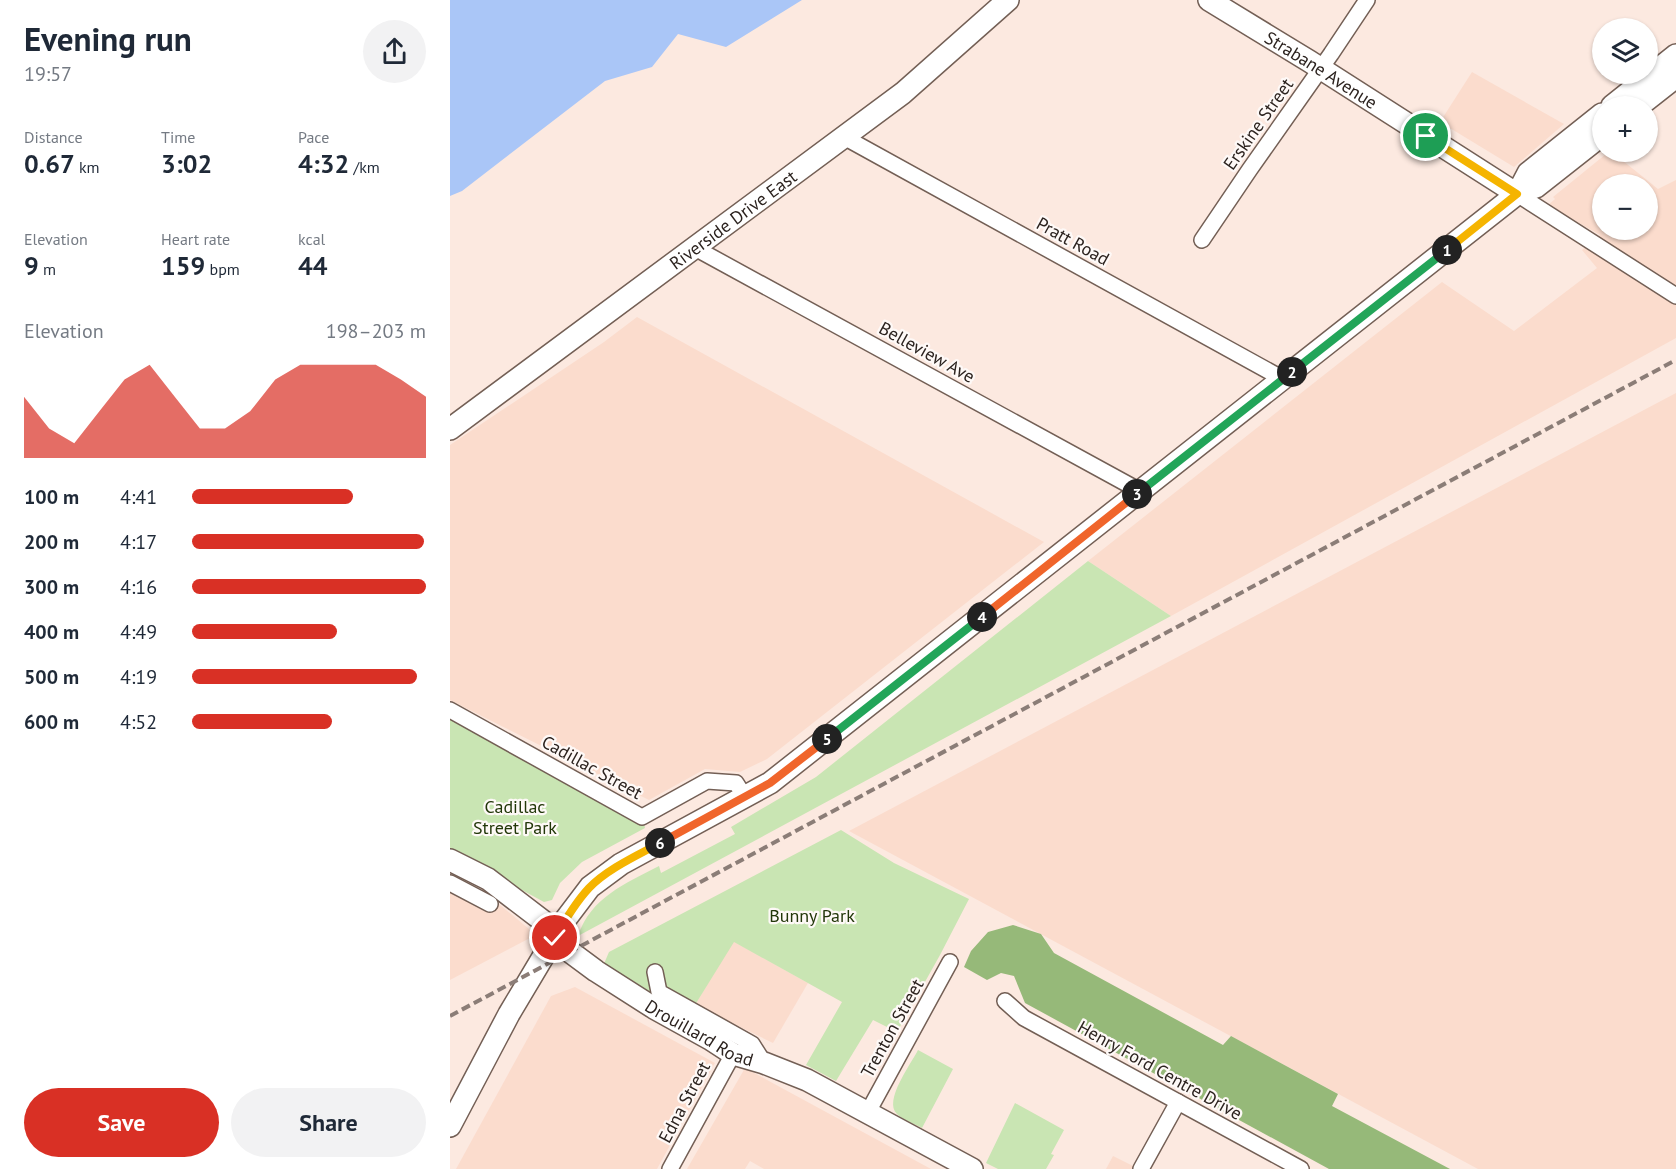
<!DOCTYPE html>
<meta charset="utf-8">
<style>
body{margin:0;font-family:"PT Sans",sans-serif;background:#f2f2f3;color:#1f2937;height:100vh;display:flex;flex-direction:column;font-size:22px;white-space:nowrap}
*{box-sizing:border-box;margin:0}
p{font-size:20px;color:#747a83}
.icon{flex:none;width:33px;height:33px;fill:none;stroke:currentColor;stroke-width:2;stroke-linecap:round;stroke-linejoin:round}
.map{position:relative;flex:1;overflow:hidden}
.side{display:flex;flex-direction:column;background:#fff;width:450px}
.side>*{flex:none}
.fabs{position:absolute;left:1142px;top:18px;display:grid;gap:12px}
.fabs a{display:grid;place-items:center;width:66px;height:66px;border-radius:50%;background:#fff;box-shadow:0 2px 4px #0004;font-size:30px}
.pin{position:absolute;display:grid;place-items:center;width:51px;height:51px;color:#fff;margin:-26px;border:3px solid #fff;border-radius:50%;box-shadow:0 2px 6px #0007}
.km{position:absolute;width:30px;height:30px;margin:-15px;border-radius:50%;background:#222;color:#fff;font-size:16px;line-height:30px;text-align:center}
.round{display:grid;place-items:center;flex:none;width:63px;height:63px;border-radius:32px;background:#f2f2f3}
.head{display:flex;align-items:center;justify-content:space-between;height:102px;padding:0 24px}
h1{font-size:33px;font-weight:800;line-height:45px}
.metrics{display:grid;grid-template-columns:repeat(3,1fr);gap:9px;height:102px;padding:6px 24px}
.metrics div{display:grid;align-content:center}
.metrics b{font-size:26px;font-weight:800}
.metrics small{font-size:16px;font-weight:400}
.metrics p{font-size:16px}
.chart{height:168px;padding:12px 24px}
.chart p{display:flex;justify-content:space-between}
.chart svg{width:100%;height:108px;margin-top:6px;fill:#d93025;opacity:.7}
.button{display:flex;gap:12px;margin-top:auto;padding:12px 24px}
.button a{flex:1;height:69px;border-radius:36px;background:#d93025;color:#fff;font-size:24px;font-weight:800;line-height:69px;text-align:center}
.button a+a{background:#f2f2f3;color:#1f2937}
ul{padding:0 24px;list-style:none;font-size:20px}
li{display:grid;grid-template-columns:96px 72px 1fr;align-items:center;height:45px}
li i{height:15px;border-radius:8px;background:#d93025}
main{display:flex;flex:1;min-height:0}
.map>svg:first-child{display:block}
</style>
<main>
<section class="side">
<div class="head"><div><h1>Evening run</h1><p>19:57</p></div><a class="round"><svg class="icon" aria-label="share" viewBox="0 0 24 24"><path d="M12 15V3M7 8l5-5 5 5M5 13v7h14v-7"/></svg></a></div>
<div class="metrics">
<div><p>Distance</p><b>0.67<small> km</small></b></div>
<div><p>Time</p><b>3:02</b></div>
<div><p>Pace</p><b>4:32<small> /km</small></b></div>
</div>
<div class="metrics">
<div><p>Elevation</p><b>9<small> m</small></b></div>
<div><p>Heart rate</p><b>159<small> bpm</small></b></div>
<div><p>kcal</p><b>44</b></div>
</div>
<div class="chart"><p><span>Elevation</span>198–203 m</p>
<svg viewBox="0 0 160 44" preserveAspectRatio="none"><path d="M0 44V19L10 32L20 38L30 25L40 12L50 6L60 19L70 32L80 32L90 25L100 12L110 6L120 6L130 6L140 6L150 12L160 19V44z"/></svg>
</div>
<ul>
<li><b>100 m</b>4:41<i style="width:69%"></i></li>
<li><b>200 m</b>4:17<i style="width:99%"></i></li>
<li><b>300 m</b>4:16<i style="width:100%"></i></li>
<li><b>400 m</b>4:49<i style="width:62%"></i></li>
<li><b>500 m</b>4:19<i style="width:96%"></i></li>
<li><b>600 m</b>4:52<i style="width:60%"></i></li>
</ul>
<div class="button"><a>Save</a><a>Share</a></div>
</section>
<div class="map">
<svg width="1226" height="1169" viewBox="0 0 1226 1169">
<rect width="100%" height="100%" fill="#fce9e0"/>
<g fill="#fbdccd" fill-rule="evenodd">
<polygon points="1022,72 1114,124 1064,167 990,122"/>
<path d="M1162,152L1208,189L1226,180V338L721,616L638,561L992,282L1064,331L1147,268L1132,250L1150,235L1098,205L1105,199L1103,197L1156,154L1158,155ZM1152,184H1197V230H1152Z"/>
<polygon points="187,317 594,542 317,759 290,772 255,769 199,800 0,700 0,445 154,342"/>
<polygon points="1226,393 1226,1169 1028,1169 399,831"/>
<polygon points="0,874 37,894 79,929 80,938 0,980"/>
<polygon points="283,941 358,983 323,1043 245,1005"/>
<polygon points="125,987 265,1063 207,1169 6,1169 101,996"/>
<polygon points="295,1068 481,1169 314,1169 300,1161 295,1169 237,1169"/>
<polygon points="663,1156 689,1169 656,1169"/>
</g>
<g fill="#c9e5b3">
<path d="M638,561L721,616L128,936C141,897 175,884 209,866L211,873L285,834L281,827L366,777Z"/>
<polygon points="0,710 192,817 195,828 132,862 110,883 102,900 94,902 0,851"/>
<polygon points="391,830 444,863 519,899 490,955 447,1032 423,1020 386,1081 356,1065 392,1002 284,942 245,1005 237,1015 153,966 159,952"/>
<path d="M468,1050L503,1069L472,1128C465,1124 453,1120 447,1114C433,1101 461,1064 468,1050Z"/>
<polygon points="565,1103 614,1130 601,1154 604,1155 596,1169 548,1169 536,1163"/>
</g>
<polygon fill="#96b979" points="563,925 591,934 604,953 773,1045 781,1036 888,1094 882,1106 1000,1169 879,1169 575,1003 564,976 551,973 537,980 514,967 521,951 538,932"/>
<polygon fill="#aac6f7" points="0,0 352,0 276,47 228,34 202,67 155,81 12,191 0,196"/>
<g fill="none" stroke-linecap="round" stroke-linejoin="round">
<defs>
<g id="street">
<polyline points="394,137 833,379"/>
<polyline points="1067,194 1226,296"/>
<polyline points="752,240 800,169 881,54 917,0"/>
<polyline points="245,248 690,491"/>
<polyline points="0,710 192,817 257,781 286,783 295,797"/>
<polyline points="0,883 40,904"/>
<polyline points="205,972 209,992 302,1044 314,1063"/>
<polyline points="555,1001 574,1018 851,1169"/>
<polyline points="418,1112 500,962"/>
<polyline points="220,1169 283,1054"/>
<polyline points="691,1169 728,1102"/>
</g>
<g id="secondary">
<path id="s1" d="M759,0L859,61L1067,194"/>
<polyline points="1162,106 1226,55"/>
<polyline points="1189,106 1226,77"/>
<polyline points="1067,194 1078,173 1152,114"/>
<path id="s2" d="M0,429L453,93L558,0"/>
<path id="s3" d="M0,860L38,879L93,921L105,937L119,951L146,971L204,1008L260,1039L283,1054L314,1063L357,1080L522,1169"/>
<polyline points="0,1126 59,1014 115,920 140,887 171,864 320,783 1067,194 1086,187 1152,135"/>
</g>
</defs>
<use href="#street" stroke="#735f55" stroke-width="18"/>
<use href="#secondary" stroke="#735f55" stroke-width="24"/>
<use href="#street" stroke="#fff" stroke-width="15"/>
<use href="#secondary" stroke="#fff" stroke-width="21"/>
<polyline stroke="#8b7d77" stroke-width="4" stroke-dasharray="9 4.5" stroke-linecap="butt" points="0,1016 1226,360"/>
</g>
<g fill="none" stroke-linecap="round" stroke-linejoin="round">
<defs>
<polyline id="split-1" points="976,136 1067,194 997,250"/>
<polyline id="split-2" points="842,372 997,250"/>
<polyline id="split-3" points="687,494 842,372"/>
<polyline id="split-4" points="532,617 687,494"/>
<polyline id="split-5" points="377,739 532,617"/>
<polyline id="split-6" points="210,843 320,783 377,739"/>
<path id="split-7" d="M105,938C115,920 126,902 139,888C157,869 188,855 210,843"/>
</defs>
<use href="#split-1" stroke="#fff" stroke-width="12"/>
<use href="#split-2" stroke="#fff" stroke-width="12"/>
<use href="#split-3" stroke="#fff" stroke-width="12"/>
<use href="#split-4" stroke="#fff" stroke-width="12"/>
<use href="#split-5" stroke="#fff" stroke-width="12"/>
<use href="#split-6" stroke="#fff" stroke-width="12"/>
<use href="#split-7" stroke="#fff" stroke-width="12"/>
<use href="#split-1" stroke="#f5b400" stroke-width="8"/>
<use href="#split-2" stroke="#22a559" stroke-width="8"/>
<use href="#split-3" stroke="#22a559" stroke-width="8"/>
<use href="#split-4" stroke="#f0652b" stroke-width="8"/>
<use href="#split-5" stroke="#22a559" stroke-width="8"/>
<use href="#split-6" stroke="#f0652b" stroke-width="8"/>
<use href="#split-7" stroke="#f5b400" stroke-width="8"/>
</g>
<g text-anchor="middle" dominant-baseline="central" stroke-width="4.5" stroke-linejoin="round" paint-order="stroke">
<g font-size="18" fill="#2c231f" stroke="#fef9f7">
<text stroke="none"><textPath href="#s1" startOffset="132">Strabane Avenue</textPath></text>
<text transform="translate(808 124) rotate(-55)">Erskine Street</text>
<text stroke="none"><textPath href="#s2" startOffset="352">Riverside Drive East</textPath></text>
<text transform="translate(623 241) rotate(29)">Pratt Road</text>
<text transform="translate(477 352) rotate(29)">Belleview Ave</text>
<text transform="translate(142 767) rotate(29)">Cadillac Street</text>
<text transform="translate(442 1028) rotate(-61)">Trenton Street</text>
<text stroke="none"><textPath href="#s3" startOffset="306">Drouillard Road</textPath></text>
<text transform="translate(710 1070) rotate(29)">Henry Ford Centre Drive</text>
<text transform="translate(234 1102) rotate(-62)">Edna Street</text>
</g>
<g font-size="18" fill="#223709" stroke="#fef9f7">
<text x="65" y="806">Cadillac<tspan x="65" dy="21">Street Park</tspan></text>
<text x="362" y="915">Bunny Park</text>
</g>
</g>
</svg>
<div class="fabs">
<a><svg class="icon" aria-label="layers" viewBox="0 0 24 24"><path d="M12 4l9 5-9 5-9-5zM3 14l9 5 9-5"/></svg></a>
<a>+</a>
<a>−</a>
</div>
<div class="pin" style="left:976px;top:136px;background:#1e9e55"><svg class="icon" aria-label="arrive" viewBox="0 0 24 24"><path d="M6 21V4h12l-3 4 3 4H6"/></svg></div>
<div class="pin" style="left:105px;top:938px;background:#d93025"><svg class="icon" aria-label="check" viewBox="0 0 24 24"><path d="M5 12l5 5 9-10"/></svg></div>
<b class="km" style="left:997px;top:250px">1</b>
<b class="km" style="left:842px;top:372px">2</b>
<b class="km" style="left:687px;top:494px">3</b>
<b class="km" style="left:532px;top:617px">4</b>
<b class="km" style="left:377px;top:739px">5</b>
<b class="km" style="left:210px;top:843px">6</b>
</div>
</main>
